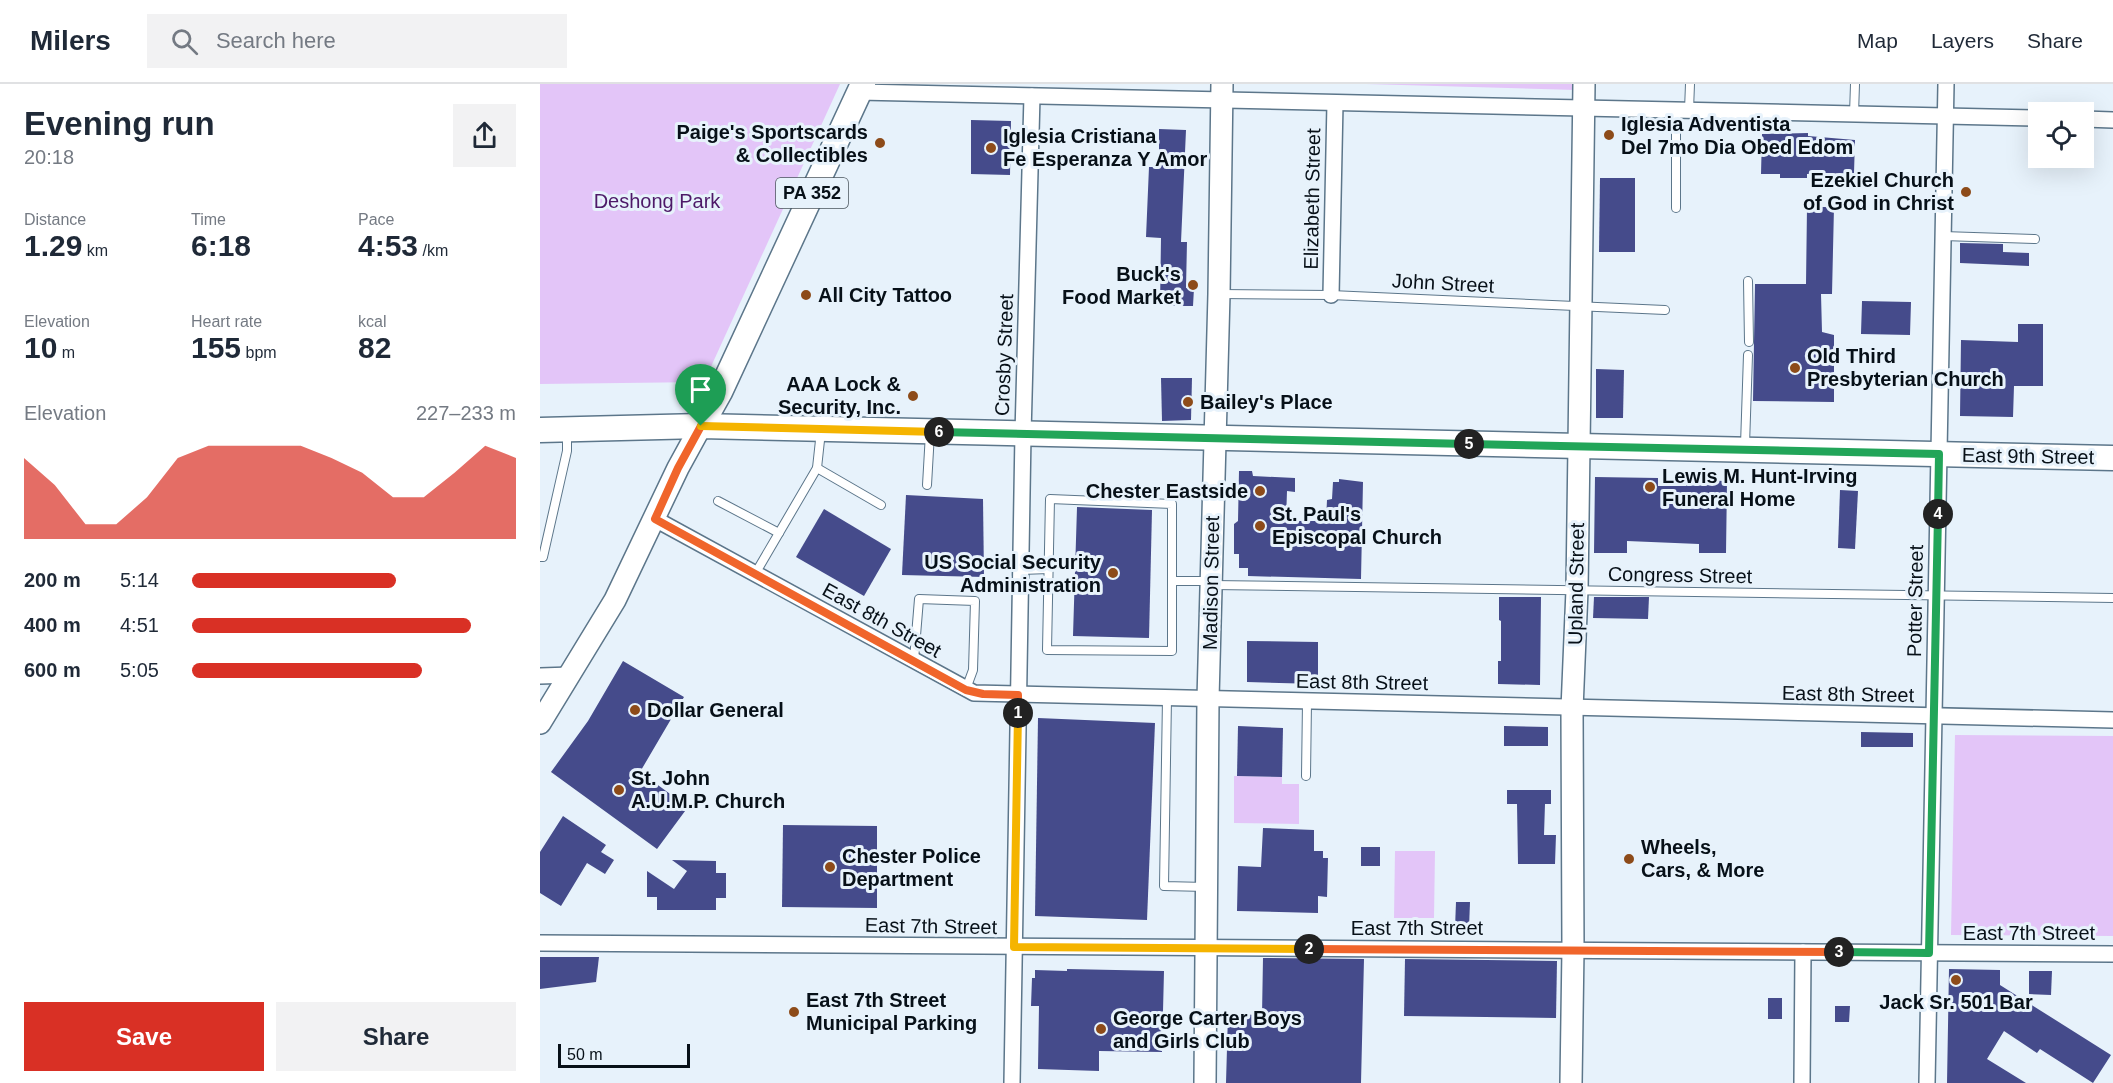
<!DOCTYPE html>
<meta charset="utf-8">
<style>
body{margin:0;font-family:Helvetica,sans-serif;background:#f2f2f3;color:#1f2937;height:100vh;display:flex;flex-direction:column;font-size:22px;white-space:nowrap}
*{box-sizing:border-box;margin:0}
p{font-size:20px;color:#747a83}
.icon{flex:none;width:33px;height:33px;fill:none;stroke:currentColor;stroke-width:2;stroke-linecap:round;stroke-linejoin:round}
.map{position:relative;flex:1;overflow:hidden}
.side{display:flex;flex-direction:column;background:#fff;width:540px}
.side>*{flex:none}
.controls{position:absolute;left:1488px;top:18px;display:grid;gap:12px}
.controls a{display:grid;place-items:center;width:66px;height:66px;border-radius:0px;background:#fff;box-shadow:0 6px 24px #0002;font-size:30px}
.scale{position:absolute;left:18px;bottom:15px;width:132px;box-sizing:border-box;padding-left:6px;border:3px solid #071018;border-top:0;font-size:16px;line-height:21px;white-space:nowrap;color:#071018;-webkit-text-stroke:4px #e7f2fb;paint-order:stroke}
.pin{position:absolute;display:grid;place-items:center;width:51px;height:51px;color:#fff;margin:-62px -26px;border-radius:50% 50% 50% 0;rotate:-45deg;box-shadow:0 0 6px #0007}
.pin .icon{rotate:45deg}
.km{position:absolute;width:30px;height:30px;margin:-15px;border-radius:50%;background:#222;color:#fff;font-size:16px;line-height:30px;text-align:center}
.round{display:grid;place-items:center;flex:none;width:63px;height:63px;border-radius:0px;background:#f2f2f3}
.head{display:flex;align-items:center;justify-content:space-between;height:102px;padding:0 24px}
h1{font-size:33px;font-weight:700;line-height:45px}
.figures{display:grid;grid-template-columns:repeat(3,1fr);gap:9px;height:102px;padding:6px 24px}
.figures div{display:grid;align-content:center}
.figures b{font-size:30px;font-weight:700}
.figures small{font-size:16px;font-weight:400}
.figures p{font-size:16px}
.chart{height:168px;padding:12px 24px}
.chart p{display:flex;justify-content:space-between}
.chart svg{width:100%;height:108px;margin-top:6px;fill:#d93025;opacity:.7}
.action{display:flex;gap:12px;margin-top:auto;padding:12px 24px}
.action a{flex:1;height:69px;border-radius:0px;background:#d93025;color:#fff;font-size:24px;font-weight:700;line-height:69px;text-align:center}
.action a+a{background:#f2f2f3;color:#1f2937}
ul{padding:0 24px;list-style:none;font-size:20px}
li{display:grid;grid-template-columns:96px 72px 1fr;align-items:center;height:45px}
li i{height:15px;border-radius:8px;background:#d93025}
header{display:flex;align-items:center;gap:36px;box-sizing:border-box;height:84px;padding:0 30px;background:#fff;border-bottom:2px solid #e0e1e3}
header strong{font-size:28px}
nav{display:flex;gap:33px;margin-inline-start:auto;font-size:21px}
.search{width:420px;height:54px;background:#f2f2f3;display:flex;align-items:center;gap:15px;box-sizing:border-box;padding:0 21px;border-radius:0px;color:#747a83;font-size:22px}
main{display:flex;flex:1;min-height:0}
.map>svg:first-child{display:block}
</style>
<header>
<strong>Milers</strong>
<div class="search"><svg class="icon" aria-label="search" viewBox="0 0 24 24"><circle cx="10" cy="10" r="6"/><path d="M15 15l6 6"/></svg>Search here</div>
<nav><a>Map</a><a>Layers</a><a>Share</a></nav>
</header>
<main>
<section class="side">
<div class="head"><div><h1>Evening run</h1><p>20:18</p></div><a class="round"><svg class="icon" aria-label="share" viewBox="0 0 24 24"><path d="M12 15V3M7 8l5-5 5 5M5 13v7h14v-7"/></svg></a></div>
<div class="figures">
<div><p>Distance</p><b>1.29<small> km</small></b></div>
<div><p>Time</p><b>6:18</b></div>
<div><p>Pace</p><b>4:53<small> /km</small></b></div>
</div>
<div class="figures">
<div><p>Elevation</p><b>10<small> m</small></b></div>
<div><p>Heart rate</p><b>155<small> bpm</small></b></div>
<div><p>kcal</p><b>82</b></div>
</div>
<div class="chart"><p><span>Elevation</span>227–233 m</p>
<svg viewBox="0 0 160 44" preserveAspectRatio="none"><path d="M0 44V11L10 22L20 38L30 38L40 27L50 11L60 6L70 6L80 6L90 6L100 11L110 17L120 27L130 27L140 17L150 6L160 11V44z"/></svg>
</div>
<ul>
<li><b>200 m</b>5:14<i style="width:63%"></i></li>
<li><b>400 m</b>4:51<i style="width:86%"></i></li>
<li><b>600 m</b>5:05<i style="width:71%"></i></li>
</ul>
<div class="action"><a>Save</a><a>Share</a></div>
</section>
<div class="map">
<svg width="1573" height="999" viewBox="0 0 1573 999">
<rect width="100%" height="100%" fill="#e7f2fb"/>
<g fill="#e3c5f8">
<polygon points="0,0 300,0 164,298 0,300"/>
<polygon points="826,0 1036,0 1035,6"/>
<polygon points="1415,651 1573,652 1573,852 1411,851"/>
<polygon points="694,692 742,693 742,700 759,700 759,740 694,739"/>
<polygon points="855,767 895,767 894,834 854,834"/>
</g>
<g fill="#454b8b">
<polygon points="431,36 471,37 470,91 431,90"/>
<polygon points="619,45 646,46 641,158 647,158 646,204 654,204 653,222 620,222 621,154 606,153 609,83 619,83"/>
<polygon points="1268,49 1268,52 1315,56 1314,89 1267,90 1267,94 1240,94 1240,90 1221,90 1222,50"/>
<polygon points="1060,94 1095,94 1095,168 1059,168"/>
<polygon points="1267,123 1294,123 1292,210 1281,210 1282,248 1294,251 1294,318 1213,317 1215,200 1266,200"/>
<polygon points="1420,159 1463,160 1463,168 1489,169 1489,182 1420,179"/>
<polygon points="1322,217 1371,218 1370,251 1321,250"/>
<polygon points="1478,240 1503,240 1503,302 1474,302 1473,333 1420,332 1421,256 1478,258"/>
<polygon points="1056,285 1084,286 1083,334 1056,334"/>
<polygon points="621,294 652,294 651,336 622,337"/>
<polygon points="699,387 712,387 713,392 755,394 755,408 747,407 746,437 786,437 787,416 792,415 793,398 799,398 799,395 823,398 821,495 708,492 708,484 699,484 699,470 694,470 694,440 698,437"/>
<polygon points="1055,393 1118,394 1118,402 1146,402 1146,396 1187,397 1186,469 1159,469 1159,460 1087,457 1087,469 1054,469"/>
<polygon points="1300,406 1318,407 1315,465 1298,464"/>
<polygon points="366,411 443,415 444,493 362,491"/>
<polygon points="537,423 612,426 609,554 533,552"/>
<polygon points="284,425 351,465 324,512 256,473"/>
<polygon points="959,513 1001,513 1000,601 958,600 958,577 961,577 961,537 959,536"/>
<polygon points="1054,513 1109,513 1108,535 1053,534"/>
<polygon points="707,557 778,558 778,600 707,598"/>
<polygon points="83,577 144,613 100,688 148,723 117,765 11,688 48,637"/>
<polygon points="498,634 615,639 607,836 495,832"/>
<polygon points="698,642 743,644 742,693 697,692"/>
<polygon points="964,642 1008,643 1008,662 964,662"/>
<polygon points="1321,648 1373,649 1373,663 1321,663"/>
<polygon points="967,706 1011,706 1011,720 1005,720 1004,751 1016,751 1015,780 978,780 977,720 967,720"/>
<polygon points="23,732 66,761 61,768 74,776 65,790 47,779 21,822 0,809 0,768"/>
<polygon points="243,741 337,742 337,824 242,823"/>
<polygon points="723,744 774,746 774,767 783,767 783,774 788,774 787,813 778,812 778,829 697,827 698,782 721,783"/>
<rect x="821" y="763" width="19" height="19"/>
<polygon points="132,776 176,777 176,789 186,789 186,814 176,814 176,826 117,826 117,813 107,813 107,787 134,805 147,787"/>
<polygon points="916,818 930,818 929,844 915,844"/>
<polygon points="0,873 59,873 56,898 0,905"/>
<polygon points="723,874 824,875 821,999 686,999 688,930 722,931"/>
<polygon points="865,875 1017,877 1016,934 864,932"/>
<polygon points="527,885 624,887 622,968 559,967 559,987 498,985 499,922 491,922 492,894 495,894 495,886 527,887"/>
<polygon points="1409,885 1460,886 1460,901 1571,971 1553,999 1500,965 1497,969 1464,947 1447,975 1486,999 1407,999"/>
<polygon points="1489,887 1512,887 1511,911 1489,910"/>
<rect x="1228" y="914" width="14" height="21"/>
<polygon points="1295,922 1310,922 1309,938 1295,938"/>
</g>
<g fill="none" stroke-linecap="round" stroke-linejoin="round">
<defs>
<g id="lane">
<polyline points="1149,26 1150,0"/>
<polyline points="1314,30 1315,0"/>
<polyline points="1136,124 1136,25"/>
<polyline points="1403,152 1495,155"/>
<polyline points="1208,197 1209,258"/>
<polyline points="680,210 791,211 1125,226"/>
<polyline points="1205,361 1208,271"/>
<polyline points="277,384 281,347"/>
<polyline points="387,401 390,349"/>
<polygon points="510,415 632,420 632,567 507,566"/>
<polyline points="178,417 239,449 277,384 341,421"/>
<polyline points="0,473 3,473 27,367 27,350"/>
<polyline points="481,486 509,485"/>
<polyline points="215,490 239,449"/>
<polyline points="632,497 670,497"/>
<polyline points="672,501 1573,514"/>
<polyline points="374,576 379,515 435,517 433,586 426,605"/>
<polyline points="627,614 624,802 666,803"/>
<polyline points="766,692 767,618"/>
</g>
<g id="street">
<polyline points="319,8 1498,34"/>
<polyline points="1544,35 1573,36"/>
<polyline points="791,211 795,19"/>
<polyline points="115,435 434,609 1573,636"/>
<polyline points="0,592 31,591"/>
<polyline points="0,859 1573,870"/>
<polyline points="472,999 483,350 492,12"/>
<polyline points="1262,999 1263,868"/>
<polyline points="1387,999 1406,0"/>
</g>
<g id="secondary">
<polyline points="0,639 75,516 138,384 161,342"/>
<polyline points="665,999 668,615 679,210 682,0"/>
<polyline points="1031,999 1033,865 1032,625 1037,506 1044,0"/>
</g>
<g id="primary">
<polyline points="161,342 180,308 323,0"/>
<polyline points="0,346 161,342 1573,374"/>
</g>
</defs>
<use href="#lane" stroke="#5c768a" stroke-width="10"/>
<use href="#street" stroke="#5c768a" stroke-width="18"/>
<use href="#secondary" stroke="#5c768a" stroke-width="24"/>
<use href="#primary" stroke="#5c768a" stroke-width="27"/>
<use href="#lane" stroke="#fff" stroke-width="8"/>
<use href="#street" stroke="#fff" stroke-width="15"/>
<use href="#secondary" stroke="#fff" stroke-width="21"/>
<use href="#primary" stroke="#fff" stroke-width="24"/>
</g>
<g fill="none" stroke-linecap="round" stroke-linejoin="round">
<defs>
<polyline id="split-1" points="161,342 138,384 115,435 426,606 443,610 478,611 478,629"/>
<polyline id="split-2" points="478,629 474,863 769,865"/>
<polyline id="split-3" points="769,865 1299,868"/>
<polyline id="split-4" points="1299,868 1389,869 1398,430"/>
<polyline id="split-5" points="929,360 1399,370 1398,430"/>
<polyline id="split-6" points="399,348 929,360"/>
<polyline id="split-7" points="161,342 399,348"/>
</defs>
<use href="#split-1" stroke="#fff" stroke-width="12"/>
<use href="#split-2" stroke="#fff" stroke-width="12"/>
<use href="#split-3" stroke="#fff" stroke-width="12"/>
<use href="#split-4" stroke="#fff" stroke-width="12"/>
<use href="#split-5" stroke="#fff" stroke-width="12"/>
<use href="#split-6" stroke="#fff" stroke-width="12"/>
<use href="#split-7" stroke="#fff" stroke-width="12"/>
<use href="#split-1" stroke="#f0652b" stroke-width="8"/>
<use href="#split-2" stroke="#f5b400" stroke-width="8"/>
<use href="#split-3" stroke="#f0652b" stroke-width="8"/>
<use href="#split-4" stroke="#22a559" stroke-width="8"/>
<use href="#split-5" stroke="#22a559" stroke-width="8"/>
<use href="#split-6" stroke="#22a559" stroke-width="8"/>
<use href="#split-7" stroke="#f5b400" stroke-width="8"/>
</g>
<g fill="#8d4b19" stroke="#e7f2fb" stroke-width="2">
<circle cx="1069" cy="51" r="6"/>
<circle cx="340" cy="59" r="6"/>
<circle cx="451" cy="64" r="6"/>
<circle cx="1426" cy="108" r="6"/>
<circle cx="653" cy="201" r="6"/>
<circle cx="266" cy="211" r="6"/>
<circle cx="1255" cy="284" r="6"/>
<circle cx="373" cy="312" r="6"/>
<circle cx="648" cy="318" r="6"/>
<circle cx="1110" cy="403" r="6"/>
<circle cx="720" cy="407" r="6"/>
<circle cx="720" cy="442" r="6"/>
<circle cx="573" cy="489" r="6"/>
<circle cx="95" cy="626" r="6"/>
<circle cx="79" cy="706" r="6"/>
<circle cx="1089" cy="775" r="6"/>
<circle cx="290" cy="783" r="6"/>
<circle cx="1416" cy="896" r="6"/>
<circle cx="254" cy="928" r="6"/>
<circle cx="561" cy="945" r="6"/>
</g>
<g text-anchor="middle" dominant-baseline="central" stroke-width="6" stroke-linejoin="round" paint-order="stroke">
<rect fill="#e7f2fb" stroke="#4a545c" stroke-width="1.5" x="236" y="94" width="72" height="30" rx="4.5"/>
<g font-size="18" font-weight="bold" fill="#071018">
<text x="272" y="109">PA 352</text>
</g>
<g font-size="20" font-weight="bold" fill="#071018" stroke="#e7f2fb" text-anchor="start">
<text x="1081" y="40">Iglesia Adventista<tspan x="1081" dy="23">Del 7mo Dia Obed Edom</tspan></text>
<text x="328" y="48" text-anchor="end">Paige's Sportscards<tspan x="328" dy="23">&amp; Collectibles</tspan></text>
<text x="463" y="52">Iglesia Cristiana<tspan x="463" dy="23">Fe Esperanza Y Amor</tspan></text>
<text x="1414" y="96" text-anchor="end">Ezekiel Church<tspan x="1414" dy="23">of God in Christ</tspan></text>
<text x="641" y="190" text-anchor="end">Buck's<tspan x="641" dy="23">Food Market</tspan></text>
<text x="278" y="211">All City Tattoo</text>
<text x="1267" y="272">Old Third<tspan x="1267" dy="23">Presbyterian Church</tspan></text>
<text x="361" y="300" text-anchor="end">AAA Lock &amp;<tspan x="361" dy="23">Security, Inc.</tspan></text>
<text x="660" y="318">Bailey's Place</text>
<text x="1122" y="392">Lewis M. Hunt-Irving<tspan x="1122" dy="23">Funeral Home</tspan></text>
<text x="708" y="407" text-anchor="end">Chester Eastside</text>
<text x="732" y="430">St. Paul's<tspan x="732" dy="23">Episcopal Church</tspan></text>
<text x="561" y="478" text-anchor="end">US Social Security<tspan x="561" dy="23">Administration</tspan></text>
<text x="107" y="626">Dollar General</text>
<text x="91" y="694">St. John<tspan x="91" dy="23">A.U.M.P. Church</tspan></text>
<text x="1101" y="763">Wheels,<tspan x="1101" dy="23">Cars, &amp; More</tspan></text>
<text x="302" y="772">Chester Police<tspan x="302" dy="23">Department</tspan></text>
<text x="266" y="916">East 7th Street<tspan x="266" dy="23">Municipal Parking</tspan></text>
<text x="1416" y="918" text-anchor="middle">Jack Sr. 501 Bar</text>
<text x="573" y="934">George Carter Boys<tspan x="573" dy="23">and Girls Club</tspan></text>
</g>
<g font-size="20" fill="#071018" stroke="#e7f2fb">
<text transform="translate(772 115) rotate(-89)">Elizabeth Street</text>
<text transform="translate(903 199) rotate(3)">John Street</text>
<text transform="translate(464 271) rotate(-88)">Crosby Street</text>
<text transform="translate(1488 372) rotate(1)">East 9th Street</text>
<text transform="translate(1140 491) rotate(1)">Congress Street</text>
<text transform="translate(671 499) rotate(-89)">Madison Street</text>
<text transform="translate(1036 500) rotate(-89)">Upland Street</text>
<text transform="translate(1375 517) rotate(-89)">Potter Street</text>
<text transform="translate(342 536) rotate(29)">East 8th Street</text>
<text transform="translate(822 598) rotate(1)">East 8th Street</text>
<text transform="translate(1308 610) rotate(1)">East 8th Street</text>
<text transform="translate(391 842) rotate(1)">East 7th Street</text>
<text x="877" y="844">East 7th Street</text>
<text x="1489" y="849">East 7th Street</text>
</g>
<g font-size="20" fill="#4d1968" stroke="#e7f2fb">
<text x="117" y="117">Deshong Park</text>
</g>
</g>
</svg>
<div class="controls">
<a><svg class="icon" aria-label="locate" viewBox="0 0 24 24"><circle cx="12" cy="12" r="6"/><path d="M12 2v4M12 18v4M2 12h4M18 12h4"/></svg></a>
</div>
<div class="scale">50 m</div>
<div class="pin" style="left:161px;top:342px;background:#1e9e55"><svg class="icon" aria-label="arrive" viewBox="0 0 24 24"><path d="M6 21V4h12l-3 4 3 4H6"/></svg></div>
<b class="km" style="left:478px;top:629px">1</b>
<b class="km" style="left:769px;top:865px">2</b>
<b class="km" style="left:1299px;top:868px">3</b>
<b class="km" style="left:1398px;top:430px">4</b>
<b class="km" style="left:929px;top:360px">5</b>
<b class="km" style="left:399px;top:348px">6</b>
</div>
</main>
